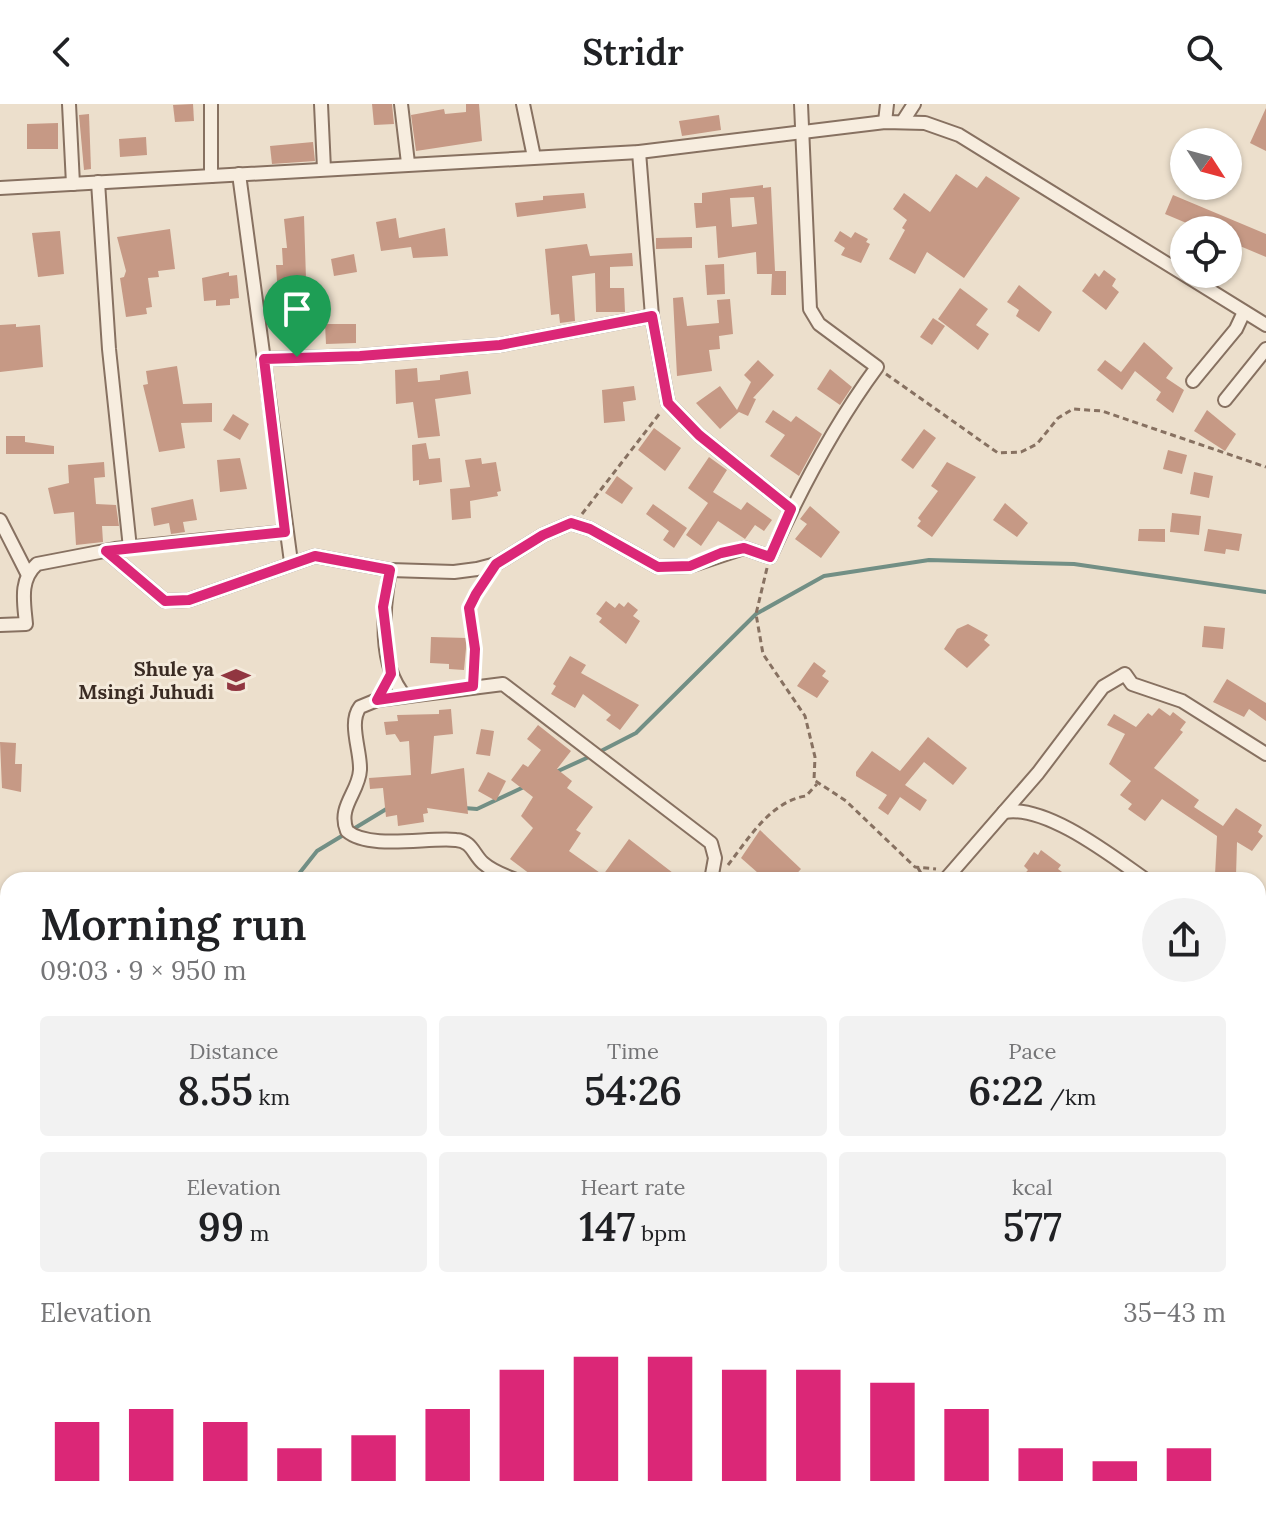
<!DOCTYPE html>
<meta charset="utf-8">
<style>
body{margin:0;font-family:Lora,serif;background:#f2f2f2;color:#202124;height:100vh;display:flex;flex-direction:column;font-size:30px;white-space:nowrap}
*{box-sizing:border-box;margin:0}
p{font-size:26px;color:#757577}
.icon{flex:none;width:44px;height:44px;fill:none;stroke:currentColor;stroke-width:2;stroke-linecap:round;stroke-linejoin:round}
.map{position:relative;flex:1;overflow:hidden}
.panel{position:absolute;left:0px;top:768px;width:1266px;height:648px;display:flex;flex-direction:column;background:#fff;border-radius:24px 24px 0 0;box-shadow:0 2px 6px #0004}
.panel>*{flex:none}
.needle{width:52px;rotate:126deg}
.tools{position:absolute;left:1170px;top:24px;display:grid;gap:16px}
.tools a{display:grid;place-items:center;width:72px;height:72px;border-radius:50%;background:#fff;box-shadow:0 2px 6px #0004;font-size:40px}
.pin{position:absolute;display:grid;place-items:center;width:68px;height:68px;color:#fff;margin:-82px -34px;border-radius:50% 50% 50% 0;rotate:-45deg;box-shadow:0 0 8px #0007}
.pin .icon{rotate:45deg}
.round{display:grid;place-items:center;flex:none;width:84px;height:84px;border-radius:42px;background:#f2f2f2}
.head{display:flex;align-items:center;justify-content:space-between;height:136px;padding:0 40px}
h1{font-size:44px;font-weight:600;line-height:60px}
.metrics{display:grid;grid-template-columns:repeat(3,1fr);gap:12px;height:136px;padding:8px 40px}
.metrics div{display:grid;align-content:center;border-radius:8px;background:#f2f2f2;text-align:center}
.metrics b{font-size:40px;font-weight:600}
.metrics small{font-size:22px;font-weight:400}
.metrics p{font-size:22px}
.chart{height:224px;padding:16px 40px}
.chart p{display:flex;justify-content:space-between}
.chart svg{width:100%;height:144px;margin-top:8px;stroke:#db2777;stroke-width:6}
header{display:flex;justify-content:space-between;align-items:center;height:104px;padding:0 40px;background:#fff;font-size:36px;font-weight:600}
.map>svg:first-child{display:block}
</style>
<header><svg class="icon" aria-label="back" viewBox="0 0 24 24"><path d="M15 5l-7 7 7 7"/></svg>Stridr<svg class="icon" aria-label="search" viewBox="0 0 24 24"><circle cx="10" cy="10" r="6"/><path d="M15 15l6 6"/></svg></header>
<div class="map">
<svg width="1266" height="1416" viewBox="0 0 1266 1416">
<rect width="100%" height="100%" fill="#ecdfcc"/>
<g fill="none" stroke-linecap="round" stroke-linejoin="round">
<g stroke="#728f85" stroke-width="4">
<polyline points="599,648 636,629 756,510 824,472 929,456 1074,460 1266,488"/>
<polyline points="556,668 591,652"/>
<polyline points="464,704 477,705 526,682"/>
<polyline points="294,776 317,747 388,704"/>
</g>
</g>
<g fill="#c69985" fill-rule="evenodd">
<polygon points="193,0 194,17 175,18 173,1"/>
<polygon points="372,0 392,0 394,20 374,21"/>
<polygon points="466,0 479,0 482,37 416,47 411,11 444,5 445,10 466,8"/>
<polygon points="1266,4 1266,47 1250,39"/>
<polygon points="89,10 91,65 84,66 79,11"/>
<polygon points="719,11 721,26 682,32 679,17"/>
<polygon points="58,19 58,45 27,45 27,20"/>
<polygon points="146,33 147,51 120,53 119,35"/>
<polygon points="313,38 315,57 272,60 270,42"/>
<polygon points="956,70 977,84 986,72 1020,94 964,174 927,148 915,170 889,155 905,126 902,124 907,116 893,105 904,89 930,108"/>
<path d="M763,81V84L771,83L775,167H786V191H771L772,170H757L756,148L718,154L716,122L696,124L694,99H702V89ZM754,93L757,120L732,123L730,94Z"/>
<polygon points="584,89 586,104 517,113 515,99 543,96 543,92"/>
<polygon points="1173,91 1266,130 1266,153 1228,137 1228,126 1203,126 1165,110"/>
<polygon points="304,112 306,175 277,177 276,161 283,161 282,144 287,144 284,115"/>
<polygon points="396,114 399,134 445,124 448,152 413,154 411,143 381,147 376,118"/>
<polygon points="170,125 175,165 158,167 159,173 148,174 152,203 146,204 147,210 126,213 120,174 124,173 126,167 117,133"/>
<polygon points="60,127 64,170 38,173 32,129"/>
<polygon points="840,127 851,134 855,128 868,135 866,138 870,140 861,159 841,151 845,144 834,137"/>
<polygon points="692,133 692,144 656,145 656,134"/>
<polygon points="587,140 590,152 632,149 633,162 610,163 610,184 624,184 625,208 596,208 595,169 572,172 575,217 560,219 559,210 551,211 545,145"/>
<polygon points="354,150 357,168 334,172 331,155"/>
<polygon points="724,160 725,190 707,191 705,161"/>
<polygon points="1104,166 1116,175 1112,182 1119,188 1106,206 1082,187 1095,169 1099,173"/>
<polygon points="229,168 229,172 237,171 239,194 230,195 230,201 216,202 216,196 204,197 202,174"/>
<polygon points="1019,181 1052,208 1039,228 1016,212 1019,206 1007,198"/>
<polygon points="960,184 988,205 976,221 989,230 978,246 938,215"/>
<polygon points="683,193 687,222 719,219 717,196 730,195 733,230 719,232 720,245 709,246 712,267 677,272 673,194"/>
<polygon points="933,214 945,222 932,241 920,233"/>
<polygon points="16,220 16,223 40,221 43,263 0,268 0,221"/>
<polygon points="325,220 356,220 356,239 326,240"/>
<polygon points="1144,238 1173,264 1166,274 1184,286 1173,309 1156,296 1161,288 1135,267 1122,286 1097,266 1105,256 1121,268"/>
<polygon points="758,256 774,271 753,294 756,295 748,312 739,308 720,325 696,299 720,282 737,306 751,278 744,271"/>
<polygon points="177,262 183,300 212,299 212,318 181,319 185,344 159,348 143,281 148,280 146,267"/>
<polygon points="417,264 418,278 440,276 440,271 468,267 471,290 435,295 440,332 418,334 413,298 396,300 395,266"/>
<polygon points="830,265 852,283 840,301 817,285"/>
<polygon points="634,282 636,296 623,298 625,317 604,319 602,286"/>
<polygon points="773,306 791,318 796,312 822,330 799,372 770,352 785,331 765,318"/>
<polygon points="1207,306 1236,330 1225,347 1194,327"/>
<polygon points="233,310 249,320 240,336 223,326"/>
<polygon points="654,324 681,344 665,367 638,346"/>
<polygon points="924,325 936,334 913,365 901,356"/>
<polygon points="6,332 25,332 25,338 54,342 54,350 6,350"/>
<polygon points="426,339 429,355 440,354 442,378 419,381 419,376 413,377 412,341"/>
<polygon points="1168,346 1187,351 1182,370 1163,365"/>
<polygon points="709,353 727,366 713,388 741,406 747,398 772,416 764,427 755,421 745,435 718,417 701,442 686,431 708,399 688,384"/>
<polygon points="240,354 247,385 220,388 217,356"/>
<polygon points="481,354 482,360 496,358 501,387 497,388 498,392 470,397 471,414 452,416 450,385 470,383 465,356"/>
<polygon points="104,358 105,373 94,374 96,400 116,401 119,422 102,422 103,438 76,441 74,408 54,410 48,384 69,379 68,361"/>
<polygon points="947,358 976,373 932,433 917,422 921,417 918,414 938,387 931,382"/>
<polygon points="1194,368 1213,372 1209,394 1190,390"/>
<polygon points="617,372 633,384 622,400 605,389"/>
<polygon points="193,395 197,416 183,418 185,428 171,430 169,419 154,422 151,404"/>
<polygon points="1005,399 1028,419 1017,433 993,416"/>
<polygon points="653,400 687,424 674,444 663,436 669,427 646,410"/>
<polygon points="810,402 840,428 821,454 795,435 807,420 800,415"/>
<polygon points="1172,409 1201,412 1199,431 1170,428"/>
<polygon points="1139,425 1165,425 1165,438 1138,437"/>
<polygon points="1208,425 1242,430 1239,447 1226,445 1225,450 1204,447"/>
<polygon points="606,497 615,504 619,499 624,503 628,498 638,506 633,512 640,517 626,540 599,518 602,514 596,510"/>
<polygon points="968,520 988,531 984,536 990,541 967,564 944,545 957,525"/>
<polygon points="1204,522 1225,524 1223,545 1202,543"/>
<polygon points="431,533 467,534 464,566 449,565 449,560 430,559"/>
<polygon points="570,552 586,561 581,569 639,601 620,626 606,616 611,611 583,590 575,604 551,590 556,582 553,580"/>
<polygon points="814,558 826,567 822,572 829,577 817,594 797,582"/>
<polygon points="1227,575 1266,599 1266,617 1249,605 1244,613 1213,598"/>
<polygon points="1159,604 1170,612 1173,608 1186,618 1180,626 1183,628 1154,664 1199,696 1194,703 1223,722 1236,704 1262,721 1258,728 1263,732 1252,747 1237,738 1236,772 1215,771 1217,732 1162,695 1145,717 1128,705 1132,700 1120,691 1131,677 1109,660 1125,630 1107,621 1114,610 1136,623 1148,609 1152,612"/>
<polygon points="451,605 453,630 434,632 431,670 464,664 468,710 427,704 428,709 423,710 424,718 398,722 397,711 386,713 383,684 370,685 369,674 411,671 409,637 400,638 395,630 386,631 384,618 398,617 397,611 439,610 439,606"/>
<polygon points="538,621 571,647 557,665 572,677 567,684 593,703 576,726 581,729 569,747 603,771 629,735 682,776 538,776 510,755 533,724 521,712 533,693 511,676 523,660 528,663 541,646 527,635"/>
<polygon points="481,625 494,627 490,652 476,650"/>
<polygon points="928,633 967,664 953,681 924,658 905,681 927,696 920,707 900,693 888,711 878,704 887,691 856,672 856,668 872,647 900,667"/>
<polygon points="0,638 16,639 15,660 22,660 21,688 2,684"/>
<polygon points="488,668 506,677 496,697 478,687"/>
<polygon points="760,726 801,765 791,776 766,776 741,754"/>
<polygon points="1041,746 1061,761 1058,765 1073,776 1019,776 1028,766 1024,762 1034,748 1038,751"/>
</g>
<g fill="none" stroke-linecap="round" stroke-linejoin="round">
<defs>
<g id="minor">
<polyline points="69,0 73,80"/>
<polyline points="211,0 211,72"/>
<polyline points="321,0 324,65"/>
<polyline points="401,0 408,59"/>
<polyline points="523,0 534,53"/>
<polyline points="903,17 914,0"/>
<polyline points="885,18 887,0"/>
<polyline points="639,48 652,212 668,299 699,331 791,405"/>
<polyline points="239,70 291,458"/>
<polyline points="98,78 109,245 130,444"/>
<polyline points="0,84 639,48 885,18 925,19 959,31 1266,221"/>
<polyline points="264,255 360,252 500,241 652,212"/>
<polyline points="1193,277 1236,225 1244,208"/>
<polyline points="1225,296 1266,245"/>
<polyline points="0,416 27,469"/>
<path d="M106,447L165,497L189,496L315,452L390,466L454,468L477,465L496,460L543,431L571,419L590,425L658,463L690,462L744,444L770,453C799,388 835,320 877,263L819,220L810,205L801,0"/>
<path d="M390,466C383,504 378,562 405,592"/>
<path d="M0,521L26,520C24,498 19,476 37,460L115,445L285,428"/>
<path d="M1004,708C1046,700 1113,753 1146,776"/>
<path d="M516,776C505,772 492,767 483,759C473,750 472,737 456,736C428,733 369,746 347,727C337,703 359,688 360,666C361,647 348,619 360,603L377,596L503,580L711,739L715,754L711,776"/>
<polyline points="945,776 1038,669 1103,583 1125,570 1132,580 1182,597 1266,650"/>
<polyline points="1258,856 1266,863"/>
<polyline points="0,976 8,977"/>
<polyline points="1258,1122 1266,1109"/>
<polyline points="1258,1263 1266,1270"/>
<polyline points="1258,1283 1266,1283"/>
<polyline points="0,1386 8,1385"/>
<polyline points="310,1408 320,1416"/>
<polyline points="733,1408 745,1416"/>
<polyline points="771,1408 773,1416"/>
<polyline points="501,1416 505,1408"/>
<polyline points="1053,1416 1058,1408"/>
<polyline points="1256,1416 1266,1403"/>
</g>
</defs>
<use href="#minor" stroke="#877161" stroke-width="16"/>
<g stroke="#877161" stroke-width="3" stroke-dasharray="6 4" stroke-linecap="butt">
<polyline points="269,204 304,230 303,242"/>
<polyline points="886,270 998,349 1021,348 1037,340 1058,314 1073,305 1102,307 1266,363"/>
<polyline points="582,410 660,309"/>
<polyline points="767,464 756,510 763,550 805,612 815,653 814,676 846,697 915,763 936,765"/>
<polyline points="474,571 469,504 485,476"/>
<path d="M728,761C749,734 771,697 806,692L817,680"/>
<polyline points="918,764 925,776"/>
</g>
<use href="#minor" stroke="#f7eddf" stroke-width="12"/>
</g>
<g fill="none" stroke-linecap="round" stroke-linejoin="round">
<defs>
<polygon id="route" points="652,212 668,299 699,331 791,405 770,453 744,444 721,449 690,462 658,463 590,425 571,419 543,431 496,460 476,490 469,504 475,545 473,582 377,596 391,570 383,503 390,466 315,452 189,496 165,497 106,447 285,428 264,255 360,252 500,241"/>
</defs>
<use href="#route" stroke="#fff" stroke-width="16"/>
<use href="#route" stroke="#db2777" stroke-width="10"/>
</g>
<defs>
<symbol id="school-bare" viewBox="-9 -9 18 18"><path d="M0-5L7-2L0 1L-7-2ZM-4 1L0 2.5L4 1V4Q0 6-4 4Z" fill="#913641" stroke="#f4eadb" stroke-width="2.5" paint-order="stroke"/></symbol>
</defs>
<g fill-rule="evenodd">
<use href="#school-bare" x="216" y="556" width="40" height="40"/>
</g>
<g text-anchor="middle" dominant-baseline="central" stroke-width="6" stroke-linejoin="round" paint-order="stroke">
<g font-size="20" font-weight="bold" fill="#3a2b23" stroke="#f4eadb" text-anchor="end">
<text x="214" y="564">Shule ya<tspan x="214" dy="23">Msingi Juhudi</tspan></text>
</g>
</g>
</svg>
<div class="tools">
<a><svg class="needle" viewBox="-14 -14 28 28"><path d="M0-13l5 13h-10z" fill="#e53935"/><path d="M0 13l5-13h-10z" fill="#757577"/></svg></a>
<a><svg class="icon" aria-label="locate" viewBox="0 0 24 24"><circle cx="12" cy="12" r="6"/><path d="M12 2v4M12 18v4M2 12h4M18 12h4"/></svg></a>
</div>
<div class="pin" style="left:297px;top:253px;background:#1e9e55"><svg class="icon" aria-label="arrive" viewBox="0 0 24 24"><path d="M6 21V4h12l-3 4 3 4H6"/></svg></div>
<section class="panel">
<div class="head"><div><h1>Morning run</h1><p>09:03 · 9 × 950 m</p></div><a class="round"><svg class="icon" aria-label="share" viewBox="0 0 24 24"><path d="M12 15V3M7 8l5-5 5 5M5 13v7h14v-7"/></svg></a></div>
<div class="metrics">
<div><p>Distance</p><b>8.55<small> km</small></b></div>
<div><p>Time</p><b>54:26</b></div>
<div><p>Pace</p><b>6:22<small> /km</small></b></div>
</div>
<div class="metrics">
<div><p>Elevation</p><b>99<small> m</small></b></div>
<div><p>Heart rate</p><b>147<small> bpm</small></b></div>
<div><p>kcal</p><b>577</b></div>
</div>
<div class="chart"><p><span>Elevation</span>35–43 m</p>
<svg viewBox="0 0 160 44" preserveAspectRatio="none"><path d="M5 44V26M15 44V22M25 44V26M35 44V34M45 44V30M55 44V22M65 44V10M75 44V6M85 44V6M95 44V10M105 44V10M115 44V14M125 44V22M135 44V34M145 44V38M155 44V34"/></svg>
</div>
</section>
</div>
